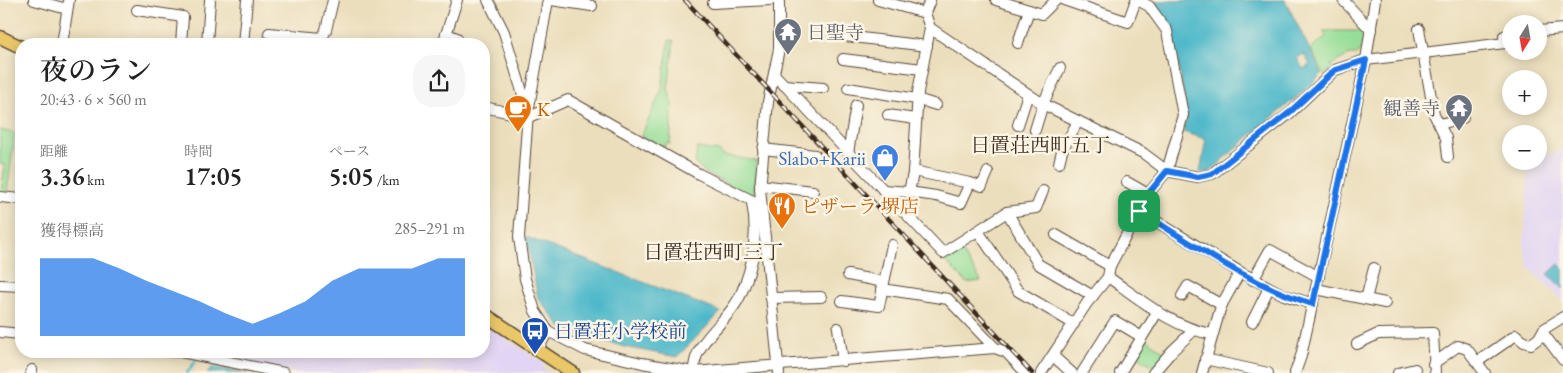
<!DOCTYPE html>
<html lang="ja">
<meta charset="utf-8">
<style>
body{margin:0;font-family:"EB Garamond","Noto Serif JP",serif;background:#f6f6f6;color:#222;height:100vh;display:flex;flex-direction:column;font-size:19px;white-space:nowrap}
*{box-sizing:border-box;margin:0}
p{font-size:16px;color:#767676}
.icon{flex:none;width:28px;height:28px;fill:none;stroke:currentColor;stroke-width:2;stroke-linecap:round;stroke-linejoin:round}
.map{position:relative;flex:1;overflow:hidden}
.drawer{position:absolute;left:15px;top:38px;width:475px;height:320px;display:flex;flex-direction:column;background:#fff;border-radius:20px;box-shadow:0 2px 12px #0003}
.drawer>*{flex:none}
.needle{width:32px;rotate:191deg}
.tools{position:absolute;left:1502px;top:15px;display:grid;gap:10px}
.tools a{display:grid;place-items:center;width:45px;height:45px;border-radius:50%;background:#fff;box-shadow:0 2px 12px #0003;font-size:25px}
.pin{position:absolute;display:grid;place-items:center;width:42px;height:42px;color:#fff;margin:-21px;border-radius:10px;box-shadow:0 2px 8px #0006}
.round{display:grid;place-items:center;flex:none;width:52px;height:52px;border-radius:20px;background:#f6f6f6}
.headline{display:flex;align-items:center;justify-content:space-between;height:85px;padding:0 25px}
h1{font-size:28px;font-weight:600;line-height:38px}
.metrics{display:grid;grid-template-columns:repeat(3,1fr);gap:8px;height:85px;padding:5px 25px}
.metrics div{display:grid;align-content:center}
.metrics b{font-size:25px;font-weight:600}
.metrics small{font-size:14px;font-weight:400}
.metrics p{font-size:14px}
.chart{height:140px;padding:10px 25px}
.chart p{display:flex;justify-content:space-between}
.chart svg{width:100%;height:90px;margin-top:5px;fill:#1a73e8;opacity:.7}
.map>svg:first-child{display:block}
</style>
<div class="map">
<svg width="1563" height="373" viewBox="0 0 1563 373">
<rect width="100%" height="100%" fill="#fcf5e5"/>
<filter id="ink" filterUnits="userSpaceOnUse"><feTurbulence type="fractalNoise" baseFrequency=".02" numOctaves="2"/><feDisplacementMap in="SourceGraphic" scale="10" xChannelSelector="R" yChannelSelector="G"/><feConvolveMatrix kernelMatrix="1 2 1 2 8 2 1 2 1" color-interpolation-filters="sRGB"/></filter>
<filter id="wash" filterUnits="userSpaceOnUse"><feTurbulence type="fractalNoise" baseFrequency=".0096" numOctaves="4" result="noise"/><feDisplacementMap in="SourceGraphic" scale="20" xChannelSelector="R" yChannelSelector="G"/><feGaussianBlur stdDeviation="1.12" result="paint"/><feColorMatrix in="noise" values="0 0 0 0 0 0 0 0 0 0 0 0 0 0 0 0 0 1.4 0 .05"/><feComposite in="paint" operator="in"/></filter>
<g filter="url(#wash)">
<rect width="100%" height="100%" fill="#ebdebc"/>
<g fill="#e1d4f4">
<polygon points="1563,150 1563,301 1529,268 1524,246 1528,173 1525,161 1539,161 1539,156"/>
<polygon points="484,324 544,364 543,368 550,373 425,373 428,351 484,351"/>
<polygon points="196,351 426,351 423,373 298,373"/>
</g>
<g fill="#96de98" stroke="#68845b">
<polygon points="1323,31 1366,31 1362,49 1355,55 1349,55 1331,65 1332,68 1324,76 1311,49 1326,36"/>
<polygon points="669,40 674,41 668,89 673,104 670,144 666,143 665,147 641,136 662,89"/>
<polygon points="0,130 15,133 7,193 1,193 5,165 0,164"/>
<polygon points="697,148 719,151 723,155 757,161 754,197 707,174 695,164"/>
<polygon points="959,247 981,281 967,283 942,258"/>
<polygon points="1145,338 1166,353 1154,367 1135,354"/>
</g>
<g fill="#4cb7c9" stroke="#447074" fill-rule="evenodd">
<path d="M1285,0L1322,74C1286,108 1246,137 1210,172H1200L1206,139L1183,132L1187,117L1173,31L1157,7L1156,1ZM1304,54L1310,65L1303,69L1297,58Z"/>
<polygon points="526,237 721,312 677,357 624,347 561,327 538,298"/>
<polygon points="1559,264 1563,268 1563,289 1548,274"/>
<polygon points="213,367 248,373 206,373"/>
</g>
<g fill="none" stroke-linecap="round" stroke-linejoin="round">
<polyline stroke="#4cb7c9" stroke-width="2.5" points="187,373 196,360"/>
</g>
</g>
<g filter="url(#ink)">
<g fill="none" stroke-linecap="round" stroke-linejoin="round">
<defs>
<g id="minor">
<polyline points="34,0 67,9"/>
<polyline points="488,0 504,32 527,108"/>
<polyline points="548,0 528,112 519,237 525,279 535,311 548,331 585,350 642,363 693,372 995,348 1006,352 1026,373"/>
<polyline points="551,0 592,6"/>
<polyline points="779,0 779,49 768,102 760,189 779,373"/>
<polyline points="878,0 925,13 930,28 1043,104 1143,153 1167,171 1183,115 1167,31 1149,6 1137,0"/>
<polyline points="996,0 1042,14 1056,0"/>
<polyline points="1064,0 1128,22 1136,0"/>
<polyline points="1343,0 1371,30"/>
<polyline points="713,3 770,0"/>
<polyline points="137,10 183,17 181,44"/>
<polyline points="925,13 930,0"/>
<polyline points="1419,29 1434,114 1446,138 1448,157"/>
<polyline points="1539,31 1563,29"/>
<polyline points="269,33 322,38"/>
<polyline points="446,34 457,38"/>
<polyline points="845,36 927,46"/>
<polyline points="320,43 326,30 333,0"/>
<polyline points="1018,43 1029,10"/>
<polyline points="62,44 69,0"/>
<polyline points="207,44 210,0"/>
<polyline points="243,44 247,0"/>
<polyline points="443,44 457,0"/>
<polyline points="843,59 922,69"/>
<polyline points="775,75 943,253 1007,212 1036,208 1043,191"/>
<polyline points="784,85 823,88"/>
<polyline points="848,88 917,99 936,105"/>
<polyline points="484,107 529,117 568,100 699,174 761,205"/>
<polyline points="888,115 915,119"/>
<polyline points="1440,124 1463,118"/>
<polyline points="1018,125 1028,94"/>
<polyline points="1035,130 1043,104 1060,68"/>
<polyline points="763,149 815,155"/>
<polyline points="848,153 856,105"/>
<polyline points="1059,163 1062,151 1078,121"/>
<polyline points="1127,182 1148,194"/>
<polyline points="970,183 982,186 988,172"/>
<polyline points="760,185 813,191"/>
<polyline points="883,190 909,192 913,173 918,92 930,28"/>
<polyline points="909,192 936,196 961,203 970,183 913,171"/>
<polyline points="0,197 21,199"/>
<polyline points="1139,211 1240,272"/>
<polyline points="1007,212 1038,264 1093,296"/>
<polyline points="978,231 1018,291 1074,324"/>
<polyline points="1056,235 1110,266"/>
<polyline points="848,275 884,282"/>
<path d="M1108,277C1140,299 1173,328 1212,334"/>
<polyline points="1253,280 1270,250 1319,277"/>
<polyline points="0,285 21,286"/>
<polyline points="882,289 948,299 995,348"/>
<polyline points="1316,289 1385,303"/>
<polyline points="1182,296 1188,286 1222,305"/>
<polyline points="771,298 821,297"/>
<polyline points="1366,299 1374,268"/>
<polyline points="842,301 879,306 892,245"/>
<polyline points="1252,322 1269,288"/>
<polyline points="838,328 843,361"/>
<polyline points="0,332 21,334"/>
<polyline points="1543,333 1563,360"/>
<polyline points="1357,344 1378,334 1433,333 1435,373"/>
<polyline points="538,349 548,331"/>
<polyline points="162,351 176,352"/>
<polyline points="176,351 284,373"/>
<polyline points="1053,356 1072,373"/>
<polyline points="1205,359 1268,373"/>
<polyline points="1477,362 1516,335 1524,342 1531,344 1539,338 1544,329 1563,317"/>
<polyline points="1433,364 1458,346 1467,349 1485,373"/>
<polyline points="31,373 32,370"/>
<path d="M694,373C692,341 728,323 740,296C754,266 758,234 752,203"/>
<polyline points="1041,373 1087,303 1108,277 1110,266 1148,194 1167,171 1198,177 1212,174 1290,113 1335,70 1366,60 1505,43 1504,36 1511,34"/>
<polyline points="1082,373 1115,321 1142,337"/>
<polyline points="1120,373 1158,311"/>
<polyline points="1153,373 1173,350 1193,331"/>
<polyline points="1202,373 1221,306 1240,272 1284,295 1313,304"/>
<polyline points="1295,373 1301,356 1366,60 1375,0"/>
<polyline points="1398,373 1415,369"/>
</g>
<g id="major">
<polyline points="0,37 21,47"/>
<polyline points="484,314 573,373"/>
</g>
</defs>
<use href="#minor" stroke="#554536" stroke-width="12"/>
<use href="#major" stroke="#554536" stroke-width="15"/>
<use href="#minor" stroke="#fff" stroke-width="10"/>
<use href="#major" stroke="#eac769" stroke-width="12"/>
<defs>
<polyline id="rail" points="685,0 1032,373"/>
</defs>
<use href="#rail" stroke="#3b2a1e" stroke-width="4.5"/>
<use href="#rail" stroke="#fcf5e5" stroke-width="2.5" stroke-dasharray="8" stroke-linecap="butt"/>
</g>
</g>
<g fill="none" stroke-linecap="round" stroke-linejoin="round" filter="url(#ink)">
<defs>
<path id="route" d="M1366,60L1313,304C1249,285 1195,245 1139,211L1148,194L1167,171L1198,177L1212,174L1290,112L1335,70Z"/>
</defs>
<use href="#route" stroke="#fff" stroke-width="10"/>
<use href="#route" stroke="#1a73e8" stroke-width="6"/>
</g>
<defs>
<symbol id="temple-pin" viewBox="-11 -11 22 30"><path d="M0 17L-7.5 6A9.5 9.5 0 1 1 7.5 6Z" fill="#6b7280" stroke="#fcf5e5"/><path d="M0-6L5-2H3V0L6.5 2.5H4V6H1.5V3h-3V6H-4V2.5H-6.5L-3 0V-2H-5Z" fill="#fff"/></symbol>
<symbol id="cafe-pin" viewBox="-11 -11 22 30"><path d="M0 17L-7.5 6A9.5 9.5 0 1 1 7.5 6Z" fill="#e8710a" stroke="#fcf5e5"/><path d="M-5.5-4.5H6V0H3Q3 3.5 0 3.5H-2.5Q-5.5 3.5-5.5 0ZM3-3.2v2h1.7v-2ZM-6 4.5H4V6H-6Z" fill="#fff"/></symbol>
<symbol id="shop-pin" viewBox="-11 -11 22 30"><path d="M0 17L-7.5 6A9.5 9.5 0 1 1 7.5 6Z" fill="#3f7fe0" stroke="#fcf5e5"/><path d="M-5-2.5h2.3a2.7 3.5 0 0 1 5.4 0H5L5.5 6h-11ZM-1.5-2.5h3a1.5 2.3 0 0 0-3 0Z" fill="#fff"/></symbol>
<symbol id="restaurant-pin" viewBox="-11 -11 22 30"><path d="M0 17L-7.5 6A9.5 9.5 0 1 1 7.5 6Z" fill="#e8710a" stroke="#fcf5e5"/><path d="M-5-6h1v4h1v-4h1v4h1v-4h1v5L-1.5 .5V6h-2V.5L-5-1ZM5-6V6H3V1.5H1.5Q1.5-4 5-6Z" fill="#fff"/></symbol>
<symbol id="bus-pin" viewBox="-11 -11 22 30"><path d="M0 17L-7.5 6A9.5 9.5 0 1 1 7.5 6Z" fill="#1a4fb4" stroke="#fcf5e5"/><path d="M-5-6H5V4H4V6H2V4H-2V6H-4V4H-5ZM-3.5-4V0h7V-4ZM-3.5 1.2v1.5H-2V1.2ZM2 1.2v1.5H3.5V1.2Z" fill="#fff"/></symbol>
</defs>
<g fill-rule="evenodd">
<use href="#temple-pin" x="772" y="16" width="32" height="43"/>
<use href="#temple-pin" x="1443" y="92" width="32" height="43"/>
<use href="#cafe-pin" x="502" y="93" width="32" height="43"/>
<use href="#shop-pin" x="869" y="142" width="32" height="43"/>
<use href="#restaurant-pin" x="766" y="190" width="32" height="43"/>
<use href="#bus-pin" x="519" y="315" width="32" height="43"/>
</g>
<g text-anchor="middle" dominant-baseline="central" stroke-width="5" stroke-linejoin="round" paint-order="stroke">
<g font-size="19" fill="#5b616d" stroke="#fcf5e5" text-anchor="start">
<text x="807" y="32">日聖寺</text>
<text x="1440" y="108" text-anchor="end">観善寺</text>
</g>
<g font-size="19" fill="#c56008" stroke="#fcf5e5" text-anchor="start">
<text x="537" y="109">K</text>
<text x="801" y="206">ピザーラ 堺店</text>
</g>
<g font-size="19" fill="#366cbe" stroke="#fcf5e5" text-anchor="end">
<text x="866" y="158">Slabo+Karii</text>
</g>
<g font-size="19" fill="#164399" stroke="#fcf5e5" text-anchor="start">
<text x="554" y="331">日置荘小学校前</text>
</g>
<g font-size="20" fill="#3b2a1e" stroke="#fcf5e5">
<text x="1040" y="145">日置荘西町五丁</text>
<text x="713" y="252">日置荘西町三丁</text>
</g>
</g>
</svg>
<div class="tools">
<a><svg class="needle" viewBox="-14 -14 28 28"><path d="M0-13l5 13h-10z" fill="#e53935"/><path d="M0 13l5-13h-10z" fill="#767676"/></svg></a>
<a>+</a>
<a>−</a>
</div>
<div class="pin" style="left:1139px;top:211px;background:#1e9e55"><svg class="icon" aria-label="arrive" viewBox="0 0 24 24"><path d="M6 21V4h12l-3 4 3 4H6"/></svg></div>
<section class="drawer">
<div class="headline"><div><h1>夜のラン</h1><p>20:43 · 6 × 560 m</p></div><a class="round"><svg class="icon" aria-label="share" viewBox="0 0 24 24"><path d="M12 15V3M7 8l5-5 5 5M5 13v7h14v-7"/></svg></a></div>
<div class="metrics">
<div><p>距離</p><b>3.36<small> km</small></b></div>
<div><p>時間</p><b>17:05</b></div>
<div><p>ペース</p><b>5:05<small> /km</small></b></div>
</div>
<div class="chart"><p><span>獲得標高</span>285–291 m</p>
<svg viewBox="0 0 160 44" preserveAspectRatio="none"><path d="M0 44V6L10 6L20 6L30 11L40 17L50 22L60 27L70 33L80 38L90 33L100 27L110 17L120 11L130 11L140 11L150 6L160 6V44z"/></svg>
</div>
</section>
</div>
